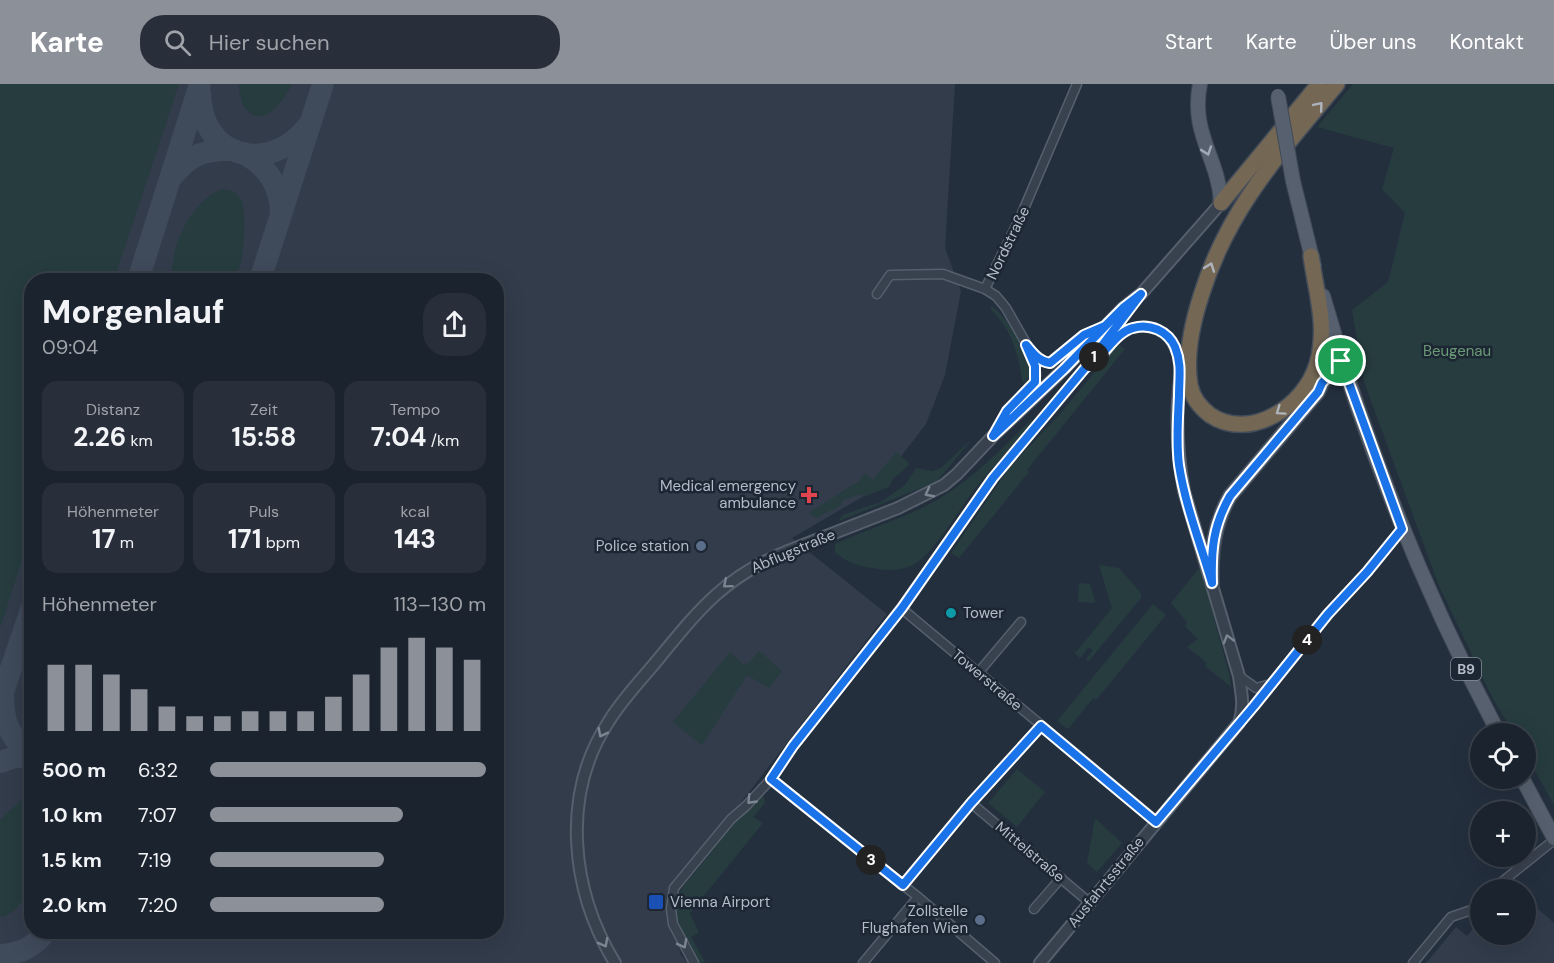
<!DOCTYPE html>
<html lang="de">
<meta charset="utf-8">
<style>
body{margin:0;font-family:"DM Sans",sans-serif;background:#282f3a;color:#f1f3f6;height:100vh;display:flex;flex-direction:column;font-size:22px;white-space:nowrap}
*{box-sizing:border-box;margin:0}
p{font-size:20px;color:#a0a4aa}
.icon{flex:none;width:33px;height:33px;fill:none;stroke:currentColor;stroke-width:2;stroke-linecap:round;stroke-linejoin:round}
.map{position:relative;flex:1;overflow:hidden}
.side{position:absolute;left:24px;top:189px;width:480px;height:666px;display:flex;flex-direction:column;background:#1b232e;border-radius:24px;box-shadow:0 6px 24px #0002,0 0 0 2px #39404a}
.side>*{flex:none}
.buttons{position:absolute;left:1470px;top:639px;display:grid;gap:12px}
.buttons a{display:grid;place-items:center;width:66px;height:66px;border-radius:50%;background:#1b232e;box-shadow:0 6px 24px #0002,0 0 0 2px #39404a;font-size:30px}
.pin{position:absolute;display:grid;place-items:center;width:51px;height:51px;color:#fff;margin:-26px;border:3px solid #fff;border-radius:50%;box-shadow:0 2px 6px #0007}
.km{position:absolute;width:30px;height:30px;margin:-15px;border-radius:50%;background:#222;color:#fff;font-size:16px;line-height:30px;text-align:center}
.round{display:grid;place-items:center;flex:none;width:63px;height:63px;border-radius:24px;background:#282f3a}
.headline{display:flex;align-items:center;justify-content:space-between;height:102px;padding:0 18px}
h1{font-size:33px;font-weight:700;line-height:45px}
.figures{display:grid;grid-template-columns:repeat(3,1fr);gap:9px;height:102px;padding:6px 18px}
.figures div{display:grid;align-content:center;border-radius:15px;background:#282f3a;text-align:center}
.figures b{font-size:26px;font-weight:700}
.figures small{font-size:16px;font-weight:400}
.figures p{font-size:16px}
.chart{height:168px;padding:12px 18px}
.chart p{display:flex;justify-content:space-between}
.chart svg{width:100%;height:108px;margin-top:6px;stroke:#8c9099;stroke-width:6}
ul{padding:0 18px;list-style:none;font-size:20px}
li{display:grid;grid-template-columns:96px 72px 1fr;align-items:center;height:45px}
li i{height:15px;border-radius:8px;background:#8c9099}
header{display:flex;align-items:center;gap:36px;box-sizing:border-box;height:84px;padding:0 30px;background:#8c9099;color:#fff}
header strong{font-size:28px}
nav{display:flex;gap:33px;margin-inline-start:auto;font-size:21px}
.search{width:420px;height:54px;background:#282f3a;display:flex;align-items:center;gap:15px;box-sizing:border-box;padding:0 21px;border-radius:24px;color:#a0a4aa;font-size:22px}
.map>svg:first-child{display:block}
</style>
<header>
<strong>Karte</strong>
<div class="search"><svg class="icon" aria-label="search" viewBox="0 0 24 24"><circle cx="10" cy="10" r="6"/><path d="M15 15l6 6"/></svg>Hier suchen</div>
<nav><a>Start</a><a>Karte</a><a>Über uns</a><a>Kontakt</a></nav>
</header>
<div class="map">
<svg width="1554" height="879" viewBox="0 0 1554 879">
<rect width="100%" height="100%" fill="#242f3e"/>
<g fill="#323c4b" fill-rule="evenodd">
<path d="M0,0H955L945,164L961,207L945,291L926,340L876,405L792,454L887,530L667,814L681,871L688,879H0ZM32,196H496V848H32Z"/>
<polygon points="1526,814 1554,839 1554,879 1426,879 1456,843 1467,852 1480,836 1480,850 1526,850"/>
</g>
<g fill="#263c3f">
<polygon points="0,0 179,0 114,196 32,196 31,448 0,544"/>
<path d="M239,0H292C285,14 265,46 247,26C241,20 239,9 239,0Z"/>
<polygon points="1353,0 1554,0 1554,721 1526,671 1526,650 1513,649 1492,613 1439,502 1364,298 1352,226 1388,198 1405,129 1382,105 1394,64 1317,43"/>
<path d="M222,105C228,106 235,107 239,112C248,123 244,171 239,184C237,188 234,192 232,196H172C171,162 189,119 222,105Z"/>
<path d="M992,222C1005,231 1028,266 1031,282C1032,289 1029,294 1024,299L1022,297C1019,271 1010,242 990,225Z"/>
<polygon points="1118,260 1125,265 1027,386 1029,388 959,474 951,469 1009,384 1060,330"/>
<path d="M1031,336L1032,339C1015,361 995,380 977,402C961,422 934,470 913,481C899,487 887,487 872,484C858,482 846,478 835,468V460C866,446 898,436 928,421C968,400 999,367 1031,336Z"/>
<polygon points="975,352 936,398 839,437 842,431 881,418 905,401 916,384 932,387 941,384"/>
<polygon points="896,368 908,378 909,381 893,395 889,403 866,412 861,410 843,416 841,421 816,434 809,429 859,397 865,390 873,396"/>
<polygon points="1099,481 1119,484 1141,509 1141,514 1088,578 1086,575 1093,566 1089,563 1080,574 1074,568 1077,567 1112,524"/>
<polygon points="1200,483 1230,593 1231,603 1205,582 1207,579 1187,563 1198,555 1185,542 1187,538 1171,519"/>
<polygon points="1079,499 1090,500 1095,517 1093,519 1078,518"/>
<polygon points="1153,520 1166,531 1096,616 1093,614 1069,644 1066,644 1057,637"/>
<polygon points="759,567 782,587 769,604 747,591 702,661 673,638 730,568 743,580 749,579"/>
<polygon points="1017,685 1045,708 1017,743 988,719"/>
<path d="M761,711L764,713L765,719L753,733L763,739L690,829L699,849L691,853L705,878L699,879C690,862 677,844 676,824C676,807 688,797 698,785C718,759 737,734 761,711Z"/>
<polygon points="23,714 31,714 31,805 15,826 7,831 0,833 0,736"/>
<polygon points="1095,734 1122,759 1097,788 1087,779"/>
</g>
<g fill="none" stroke-linecap="round" stroke-linejoin="round">
<g stroke="#3f4a5a" stroke-width="22">
<path d="M200,9C201,74 269,92 308,42"/>
<path d="M243,69C267,82 280,100 281,128"/>
<path d="M171,94C190,70 205,65 234,66"/>
<polyline points="138,196 200,0"/>
<polyline points="260,196 323,0"/>
<path d="M3,607C2,633 8,656 32,670"/>
<polyline points="0,617 32,523"/>
<polyline points="0,678 15,673 32,673"/>
<path d="M0,871C18,870 35,863 45,848"/>
</g>
<defs>
<g id="minor">
<polyline points="985,205 1020,134 1077,0"/>
<polyline points="877,210 890,191 943,190 985,205 996,212 1006,224 1027,261 1035,282 1036,291 1035,298 1007,327 996,346"/>
<polyline points="1031,267 1043,277 1050,279 1084,251 1102,244"/>
<path d="M1105,269C1110,262 1117,252 1124,247C1129,244 1136,243 1142,243C1168,243 1175,262 1181,283"/>
<polyline points="901,524 1156,737"/>
<polyline points="978,589 1021,538"/>
<polyline points="1239,592 1256,604 1271,600"/>
<polyline points="1239,638 1254,622 1328,529 1367,488 1402,445"/>
<polyline points="771,695 918,813 995,879"/>
<polyline points="971,719 1089,818"/>
<polyline points="902,801 971,719 1041,642"/>
<polyline points="1496,806 1503,797 1554,756"/>
<polyline points="1034,825 1061,794"/>
<polyline points="694,879 673,840 671,825 674,804 731,735 746,722 771,695 793,662 901,524 993,394 1085,284 1135,218"/>
<polyline points="863,879 918,813"/>
<polyline points="1413,879 1451,833 1480,823"/>
</g>
<g id="tertiary">
<polyline points="898,424 944,401 957,390 993,352 1064,285 1123,224 1141,210 1221,119"/>
<path d="M615,879C571,807 560,711 609,637C623,614 643,594 660,573C701,523 726,492 788,467"/>
<path d="M1040,879L1239,639C1245,622 1241,608 1239,592L1184,407C1176,363 1175,315 1184,271"/>
</g>
<g id="primary">
<path d="M1200,0C1190,50 1219,74 1221,119"/>
<polyline points="1293,97 1314,182"/>
<path d="M1323,212C1366,364 1425,510 1499,650"/>
<path d="M1212,499C1211,467 1214,440 1230,412L1318,308L1322,299L1341,277"/>
<polyline points="1522,694 1554,754"/>
</g>
<g id="motorway">
<polyline points="1221,119 1319,0"/>
<path d="M1311,172C1316,208 1328,243 1317,280C1305,322 1250,358 1210,331C1201,324 1192,313 1190,301C1185,271 1192,240 1201,212C1228,124 1280,69 1337,0"/>
<path d="M1317,282C1325,276 1331,274 1341,277"/>
</g>
</defs>
<use href="#minor" stroke="#565f6c" stroke-width="11"/>
<use href="#tertiary" stroke="#565f6c" stroke-width="14"/>
<use href="#primary" stroke="#414a57" stroke-width="16"/>
<use href="#motorway" stroke="#434c59" stroke-width="18"/>
<use href="#minor" stroke="#38414e" stroke-width="8"/>
<use href="#tertiary" stroke="#38414e" stroke-width="10"/>
<use href="#primary" stroke="#56606e" stroke-width="14"/>
<use href="#motorway" stroke="#746855" stroke-width="15"/>
<defs>
<polyline id="tertiary-bridge" points="788,467 898,424"/>
<polyline id="primary-bridge" points="1278,12 1293,97"/>
</defs>
<use href="#tertiary-bridge" stroke="#565f6c" stroke-width="14" stroke-linecap="butt"/>
<use href="#primary-bridge" stroke="#414a57" stroke-width="16" stroke-linecap="butt"/>
<use href="#tertiary-bridge" stroke="#38414e" stroke-width="10"/>
<use href="#primary-bridge" stroke="#56606e" stroke-width="14"/>
</g>
<defs><path id="oneway-chevron" d="M-2-3.5L2.5 0L-2 3.5" fill="none" stroke-width="1.6" stroke-linecap="round" stroke-linejoin="round" transform="scale(1.5)"/></defs>
<g stroke="#aeb4bd">
<use href="#oneway-chevron" transform="translate(1319 22) rotate(-50)"/>
<use href="#oneway-chevron" transform="translate(1210 183) rotate(-70)"/>
<use href="#oneway-chevron" transform="translate(1280 327) rotate(145)"/>
</g>
<use stroke="#a1aab7" href="#oneway-chevron" transform="translate(1207 67) rotate(71)"/>
<g stroke="#7c8592">
<use href="#oneway-chevron" transform="translate(929 409) rotate(152)"/>
<use href="#oneway-chevron" transform="translate(727 500) rotate(140)"/>
<use href="#oneway-chevron" transform="translate(1228 555) rotate(-106)"/>
<use href="#oneway-chevron" transform="translate(602 649) rotate(117)"/>
<use href="#oneway-chevron" transform="translate(751 716) rotate(134)"/>
<use href="#oneway-chevron" transform="translate(604 859) rotate(62)"/>
<use href="#oneway-chevron" transform="translate(683 860) rotate(62)"/>
</g>
<g fill="none" stroke-linecap="round" stroke-linejoin="round">
<defs>
<path id="route" d="M1341,277L1322,299L1318,308L1230,412C1213,442 1211,466 1212,499C1201,461 1185,421 1179,381C1176,359 1178,334 1179,312C1179,294 1182,280 1175,263C1168,247 1150,239 1133,244C1115,248 1103,275 1085,284L1141,210L1123,224L1064,285L993,352L1007,327L1035,298V282L1026,261C1034,270 1038,277 1050,279L1084,251L1105,242L1123,224L1141,210L1085,284L993,394L902,524L793,662L771,695L903,801L971,719L1041,642L1156,738L1254,622L1328,530L1367,488L1402,445L1341,277"/>
</defs>
<use href="#route" stroke="#fff" stroke-width="12"/>
<use href="#route" stroke="#1a73e8" stroke-width="8"/>
</g>
<path fill="#e0444e" stroke="#1d2633" stroke-width="2" d="M806 402h6v6h6v6h-6v6h-6v-6h-6v-6h6z"/>
<g fill="#5c6f8a" stroke="#1d2633" stroke-width="2">
<circle cx="701" cy="462" r="6"/>
<circle cx="980" cy="836" r="6"/>
</g>
<circle fill="#0f9aa8" stroke="#1d2633" stroke-width="2" cx="951" cy="529" r="6"/>
<rect fill="#1a4fb4" stroke="#1d2633" stroke-width="2" x="648" y="810" width="16" height="16" rx="3"/>
<g text-anchor="middle" dominant-baseline="central" stroke-width="5" stroke-linejoin="round" paint-order="stroke">
<rect fill="#1d2633" stroke="#878f9c" stroke-width="1.5" x="1451" y="574" width="30" height="22" rx="4.5"/>
<g font-size="14" font-weight="bold" fill="#b4bcc9">
<text x="1466" y="585">B9</text>
</g>
<g font-size="15" fill="#b4bcc9" stroke="#1d2633">
<text transform="translate(1008 159) rotate(-64)">Nordstraße</text>
<text transform="translate(793 467) rotate(-23)">Abflugstraße</text>
<text transform="translate(987 596) rotate(40)">Towerstraße</text>
<text transform="translate(1030 768) rotate(40)">Mittelstraße</text>
<text transform="translate(1106 798) rotate(-51)">Ausfahrtsstraße</text>
</g>
<g font-size="15" fill="#6b9a76" stroke="#1d2633">
<text x="1457" y="267">Beugenau</text>
</g>
<g font-size="15" fill="#b4bcc9" stroke="#1d2633" text-anchor="end">
<text x="796" y="402">Medical emergency<tspan x="796" dy="17">ambulance</tspan></text>
<text x="689" y="462">Police station</text>
<text x="963" y="529" text-anchor="start">Tower</text>
<text x="670" y="818" text-anchor="start">Vienna Airport</text>
<text x="968" y="827">Zollstelle<tspan x="968" dy="17">Flughafen Wien</tspan></text>
</g>
</g>
</svg>
<div class="buttons">
<a><svg class="icon" aria-label="locate" viewBox="0 0 24 24"><circle cx="12" cy="12" r="6"/><path d="M12 2v4M12 18v4M2 12h4M18 12h4"/></svg></a>
<a>+</a>
<a>−</a>
</div>
<div class="pin" style="left:1341px;top:277px;background:#1e9e55"><svg class="icon" aria-label="arrive" viewBox="0 0 24 24"><path d="M6 21V4h12l-3 4 3 4H6"/></svg></div>
<b class="km" style="left:1094px;top:273px">1</b>
<b class="km" style="left:871px;top:776px">3</b>
<b class="km" style="left:1307px;top:556px">4</b>
<section class="side">
<div class="headline"><div><h1>Morgenlauf</h1><p>09:04</p></div><a class="round"><svg class="icon" aria-label="share" viewBox="0 0 24 24"><path d="M12 15V3M7 8l5-5 5 5M5 13v7h14v-7"/></svg></a></div>
<div class="figures">
<div><p>Distanz</p><b>2.26<small> km</small></b></div>
<div><p>Zeit</p><b>15:58</b></div>
<div><p>Tempo</p><b>7:04<small> /km</small></b></div>
</div>
<div class="figures">
<div><p>Höhenmeter</p><b>17<small> m</small></b></div>
<div><p>Puls</p><b>171<small> bpm</small></b></div>
<div><p>kcal</p><b>143</b></div>
</div>
<div class="chart"><p><span>Höhenmeter</span>113–130 m</p>
<svg viewBox="0 0 160 44" preserveAspectRatio="none"><path d="M5 44V17M15 44V17M25 44V21M35 44V27M45 44V34M55 44V38M65 44V38M75 44V36M85 44V36M95 44V36M105 44V30M115 44V21M125 44V10M135 44V6M145 44V10M155 44V15"/></svg>
</div>
<ul>
<li><b>500 m</b>6:32<i style="width:100%"></i></li>
<li><b>1.0 km</b>7:07<i style="width:70%"></i></li>
<li><b>1.5 km</b>7:19<i style="width:63%"></i></li>
<li><b>2.0 km</b>7:20<i style="width:63%"></i></li>
</ul>
</section>
</div>
